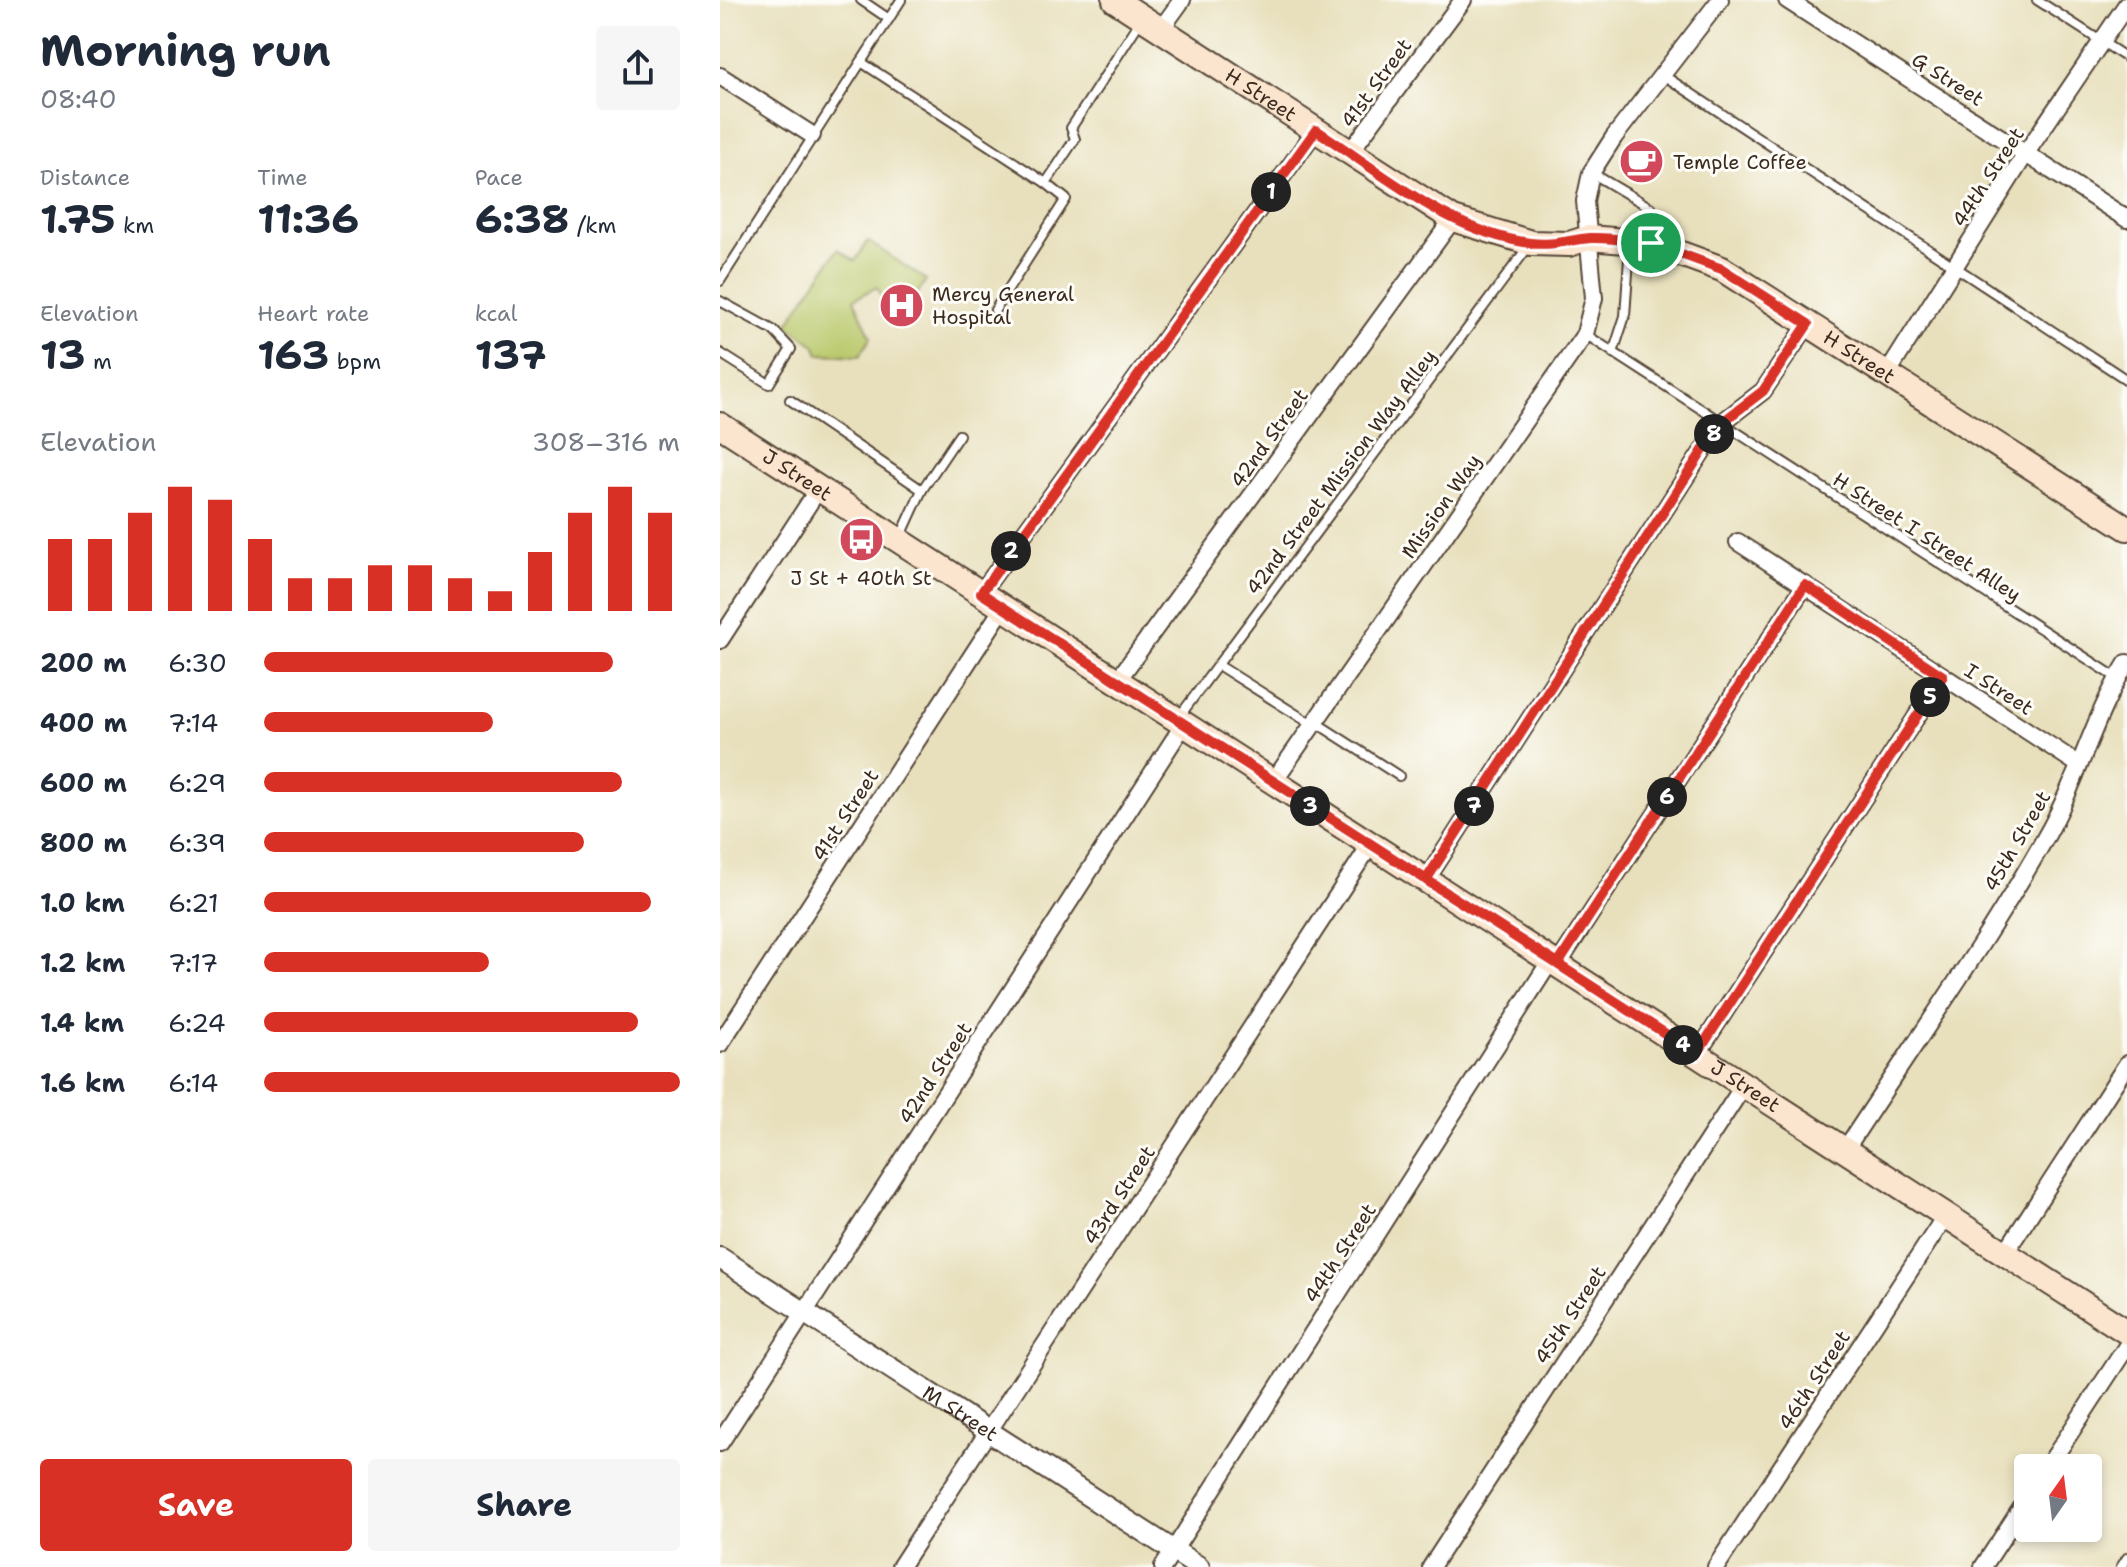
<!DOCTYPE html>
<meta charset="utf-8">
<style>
body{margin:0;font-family:"Shantell Sans",sans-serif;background:#f6f6f7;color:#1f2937;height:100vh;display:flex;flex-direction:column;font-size:30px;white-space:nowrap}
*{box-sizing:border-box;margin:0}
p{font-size:26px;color:#747a83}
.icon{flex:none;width:44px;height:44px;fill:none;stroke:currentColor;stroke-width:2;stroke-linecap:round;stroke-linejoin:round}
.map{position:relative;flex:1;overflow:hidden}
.drawer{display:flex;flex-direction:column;background:#fff;width:720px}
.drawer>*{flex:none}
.needle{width:52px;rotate:14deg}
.buttons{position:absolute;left:1294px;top:1454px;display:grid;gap:16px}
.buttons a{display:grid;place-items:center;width:88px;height:88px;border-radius:8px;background:#fff;box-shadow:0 4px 12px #0003;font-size:40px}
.pin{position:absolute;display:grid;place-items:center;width:68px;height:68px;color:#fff;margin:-34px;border:4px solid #fff;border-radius:50%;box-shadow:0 2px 8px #0007}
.km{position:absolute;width:40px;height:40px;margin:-20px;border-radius:50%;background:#222;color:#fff;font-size:22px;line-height:40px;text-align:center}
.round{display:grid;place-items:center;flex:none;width:84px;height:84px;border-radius:8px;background:#f6f6f7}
.headline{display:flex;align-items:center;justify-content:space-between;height:136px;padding:0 40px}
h1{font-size:44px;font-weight:700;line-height:60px}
.metrics{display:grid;grid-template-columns:repeat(3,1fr);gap:12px;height:136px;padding:8px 40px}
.metrics div{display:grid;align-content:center}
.metrics b{font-size:40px;font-weight:700}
.metrics small{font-size:22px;font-weight:400}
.metrics p{font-size:22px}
.chart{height:224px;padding:16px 40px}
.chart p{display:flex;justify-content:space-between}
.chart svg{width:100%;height:144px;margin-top:8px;stroke:#d93025;stroke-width:6}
.primary-button{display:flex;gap:16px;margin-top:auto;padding:16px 40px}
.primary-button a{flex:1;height:92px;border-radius:8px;background:#d93025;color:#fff;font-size:32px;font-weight:700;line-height:92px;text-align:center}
.primary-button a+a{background:#f6f6f7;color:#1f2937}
ul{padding:0 40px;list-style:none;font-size:26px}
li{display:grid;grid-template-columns:128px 96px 1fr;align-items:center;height:60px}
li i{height:20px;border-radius:10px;background:#d93025}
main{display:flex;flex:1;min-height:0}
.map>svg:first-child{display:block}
</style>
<main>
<section class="drawer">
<div class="headline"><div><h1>Morning run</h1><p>08:40</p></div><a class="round"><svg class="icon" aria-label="share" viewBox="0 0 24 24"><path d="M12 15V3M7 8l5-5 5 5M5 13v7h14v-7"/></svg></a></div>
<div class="metrics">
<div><p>Distance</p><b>1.75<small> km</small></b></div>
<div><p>Time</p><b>11:36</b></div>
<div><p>Pace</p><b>6:38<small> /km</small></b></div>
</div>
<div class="metrics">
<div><p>Elevation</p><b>13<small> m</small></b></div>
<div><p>Heart rate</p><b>163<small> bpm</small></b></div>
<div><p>kcal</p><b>137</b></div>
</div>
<div class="chart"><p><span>Elevation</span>308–316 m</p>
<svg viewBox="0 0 160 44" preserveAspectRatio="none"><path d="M5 44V22M15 44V22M25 44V14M35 44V6M45 44V10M55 44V22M65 44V34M75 44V34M85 44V30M95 44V30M105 44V34M115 44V38M125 44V26M135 44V14M145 44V6M155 44V14"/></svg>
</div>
<ul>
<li><b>200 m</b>6:30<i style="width:84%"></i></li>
<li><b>400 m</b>7:14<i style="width:55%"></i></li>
<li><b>600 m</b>6:29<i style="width:86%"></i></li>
<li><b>800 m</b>6:39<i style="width:77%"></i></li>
<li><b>1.0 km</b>6:21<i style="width:93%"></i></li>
<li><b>1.2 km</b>7:17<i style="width:54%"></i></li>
<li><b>1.4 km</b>6:24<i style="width:90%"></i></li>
<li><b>1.6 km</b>6:14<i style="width:100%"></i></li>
</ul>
<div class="primary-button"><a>Save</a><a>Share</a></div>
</section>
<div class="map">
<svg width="1407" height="1567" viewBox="0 0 1407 1567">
<rect width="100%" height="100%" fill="#fdfcf7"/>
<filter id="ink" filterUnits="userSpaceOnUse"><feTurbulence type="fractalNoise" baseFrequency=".0125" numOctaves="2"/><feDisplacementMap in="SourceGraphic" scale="16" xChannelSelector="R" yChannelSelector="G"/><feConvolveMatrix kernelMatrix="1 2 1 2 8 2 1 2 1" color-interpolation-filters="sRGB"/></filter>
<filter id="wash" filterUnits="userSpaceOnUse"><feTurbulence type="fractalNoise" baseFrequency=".006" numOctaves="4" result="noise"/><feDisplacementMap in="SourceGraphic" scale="32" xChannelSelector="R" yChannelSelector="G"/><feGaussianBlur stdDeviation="1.8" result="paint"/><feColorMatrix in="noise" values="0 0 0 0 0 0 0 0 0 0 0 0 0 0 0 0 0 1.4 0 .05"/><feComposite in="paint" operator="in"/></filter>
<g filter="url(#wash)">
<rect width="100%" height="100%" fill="#e8e0bd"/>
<polygon fill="#b9c86b" stroke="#7a7944" stroke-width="2" points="148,241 206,280 177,326 157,287 134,299 151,337 140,356 99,354 95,345 67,325 118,249 135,261"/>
</g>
<g filter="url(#ink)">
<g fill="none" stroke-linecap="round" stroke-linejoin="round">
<defs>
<g id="service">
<polyline points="141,0 169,19"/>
<polyline points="1317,0 1407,58"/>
<polyline points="141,62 326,183 355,139 351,128 421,20"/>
<polyline points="943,75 1407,380"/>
<polyline points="872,173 931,208 931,242"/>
<polyline points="0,281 181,0"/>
<polyline points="0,301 53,330 71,349 49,384 0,353"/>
<polyline points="275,310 346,199 326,183"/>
<polyline points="865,334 1397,678"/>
<polyline points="893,353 905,316 910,244"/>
<polyline points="70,400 202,490 181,536"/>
<polyline points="202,490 239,435"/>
<polyline points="498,665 593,725"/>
<polyline points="459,717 808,247"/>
<polyline points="595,722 679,776"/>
<polyline points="1401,1567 1407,1558"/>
</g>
<g id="minor">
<polyline points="1067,0 1407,219"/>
<polyline points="441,29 462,0"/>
<polyline points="0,76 92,135"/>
<polyline points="630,152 743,0"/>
<polyline points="1167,374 1306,153 1407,4"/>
<polyline points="1018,542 1358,764"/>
<polyline points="261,593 596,130"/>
<polyline points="0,640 99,488"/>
<polyline points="397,681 733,219"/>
<polyline points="553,782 865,334 874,298 865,201 871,173 894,137 1000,0"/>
<polyline points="706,880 1000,424 1043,391 1088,324"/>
<polyline points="838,964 1085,585"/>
<polyline points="0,1044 283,608"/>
<polyline points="977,1054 1223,676"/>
<path d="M1125,1150C1193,1045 1267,942 1328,833C1359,778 1373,717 1407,663"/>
<polyline points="1285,1253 1407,1064"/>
<polyline points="0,1443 464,724"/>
<polyline points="1327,1468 1407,1346"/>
<polyline points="180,1567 651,844"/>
<polyline points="443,1567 831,960"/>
<polyline points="711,1567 1024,1085"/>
<polyline points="996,1567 1226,1215"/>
<polyline points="1263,1567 1308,1498"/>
</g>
<g id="tertiary">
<path id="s1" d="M0,1258L479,1567"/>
</g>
<g id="secondary">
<path id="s2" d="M395,0L733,219L811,243L849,244L868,238L931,243L1002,269L1407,528"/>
<path id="s3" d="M0,425L1407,1332"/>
</g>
</defs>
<use href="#service" stroke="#554536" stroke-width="12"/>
<use href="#minor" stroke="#554536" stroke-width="20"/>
<use href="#tertiary" stroke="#554536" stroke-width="24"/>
<use href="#secondary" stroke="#554536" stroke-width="28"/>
<use href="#service" stroke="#fff" stroke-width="8"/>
<use href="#minor" stroke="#fff" stroke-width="16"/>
<use href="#tertiary" stroke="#fff" stroke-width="20"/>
<use href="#secondary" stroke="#fbe5cf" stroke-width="24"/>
</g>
</g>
<g fill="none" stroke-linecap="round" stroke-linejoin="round" filter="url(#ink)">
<defs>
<path id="route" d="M931,243C911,241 890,237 870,238C848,240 833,246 810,243C727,231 664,174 596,130L261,593L977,1054L1223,676L1085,585L838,964L706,880L1000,424L1043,391L1088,324L1002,269L931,243"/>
</defs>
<use href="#route" stroke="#fff" stroke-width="16"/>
<use href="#route" stroke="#d93025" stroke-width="10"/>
</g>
<defs>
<symbol id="cafe-disc" viewBox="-11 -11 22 22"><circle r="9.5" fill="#d1495b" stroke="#fdfcf7"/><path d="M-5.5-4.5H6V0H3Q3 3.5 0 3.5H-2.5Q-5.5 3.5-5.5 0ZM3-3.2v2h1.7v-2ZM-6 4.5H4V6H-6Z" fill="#fff"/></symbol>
<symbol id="hospital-disc" viewBox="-11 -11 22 22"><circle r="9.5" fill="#d1495b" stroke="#fdfcf7"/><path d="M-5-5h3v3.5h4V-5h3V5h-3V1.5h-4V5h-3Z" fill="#fff"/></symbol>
<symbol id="bus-disc" viewBox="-11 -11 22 22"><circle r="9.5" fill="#d1495b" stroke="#fdfcf7"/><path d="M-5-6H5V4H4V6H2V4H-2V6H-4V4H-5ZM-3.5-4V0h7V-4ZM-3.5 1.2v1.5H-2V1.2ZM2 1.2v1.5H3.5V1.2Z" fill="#fff"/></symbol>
</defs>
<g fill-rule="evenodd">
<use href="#cafe-disc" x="896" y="136" width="51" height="51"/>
<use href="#hospital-disc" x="156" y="280" width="51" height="51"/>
<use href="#bus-disc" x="116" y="514" width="51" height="51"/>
</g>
<g text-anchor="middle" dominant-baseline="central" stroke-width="6" stroke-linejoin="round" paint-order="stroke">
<g font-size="20" fill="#3b2a1e" stroke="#fdfcf7">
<text transform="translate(1228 79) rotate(33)">G Street</text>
<text transform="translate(656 83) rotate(-54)">41st Street</text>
<text stroke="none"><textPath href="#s2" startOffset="174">H Street</textPath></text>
<text transform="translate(1268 177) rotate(-57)">44th Street</text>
<text stroke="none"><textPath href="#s2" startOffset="844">H Street</textPath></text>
<text transform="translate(549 438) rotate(-54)">42nd Street</text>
<text transform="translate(621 472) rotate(-53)">42nd Street Mission Way Alley</text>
<text stroke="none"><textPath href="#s3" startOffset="92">J Street</textPath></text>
<text transform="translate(721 506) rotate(-55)">Mission Way</text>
<text transform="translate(1207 537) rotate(33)">H Street I Street Alley</text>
<text transform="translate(1279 689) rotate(33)">I Street</text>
<text transform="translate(125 815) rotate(-57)">41st Street</text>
<text transform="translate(1297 841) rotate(-60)">45th Street</text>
<text transform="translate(215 1073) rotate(-57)">42nd Street</text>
<text stroke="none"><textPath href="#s3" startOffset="1220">J Street</textPath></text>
<text transform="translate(399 1195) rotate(-57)">43rd Street</text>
<text transform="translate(620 1253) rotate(-57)">44th Street</text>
<text transform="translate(850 1315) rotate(-57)">45th Street</text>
<text transform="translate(1094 1380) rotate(-57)">46th Street</text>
<text stroke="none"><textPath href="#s1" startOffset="286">M Street</textPath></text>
</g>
<g font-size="20" fill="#3b2a1e" stroke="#fdfcf7" text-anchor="start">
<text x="953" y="162">Temple Coffee</text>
<text x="212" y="294">Mercy General<tspan x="212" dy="23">Hospital</tspan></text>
<text x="141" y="578" text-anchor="middle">J St + 40th St</text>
</g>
</g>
</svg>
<div class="buttons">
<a><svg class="needle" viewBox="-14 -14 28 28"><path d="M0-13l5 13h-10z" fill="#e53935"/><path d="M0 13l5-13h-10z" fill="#747a83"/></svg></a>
</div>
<div class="pin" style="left:931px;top:243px;background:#1e9e55"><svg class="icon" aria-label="arrive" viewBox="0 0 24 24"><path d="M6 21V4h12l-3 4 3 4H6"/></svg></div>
<b class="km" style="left:551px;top:192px">1</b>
<b class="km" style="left:291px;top:551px">2</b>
<b class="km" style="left:590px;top:806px">3</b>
<b class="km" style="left:963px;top:1045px">4</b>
<b class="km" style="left:1210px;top:697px">5</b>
<b class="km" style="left:947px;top:797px">6</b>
<b class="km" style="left:754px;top:806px">7</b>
<b class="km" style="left:994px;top:434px">8</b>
</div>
</main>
